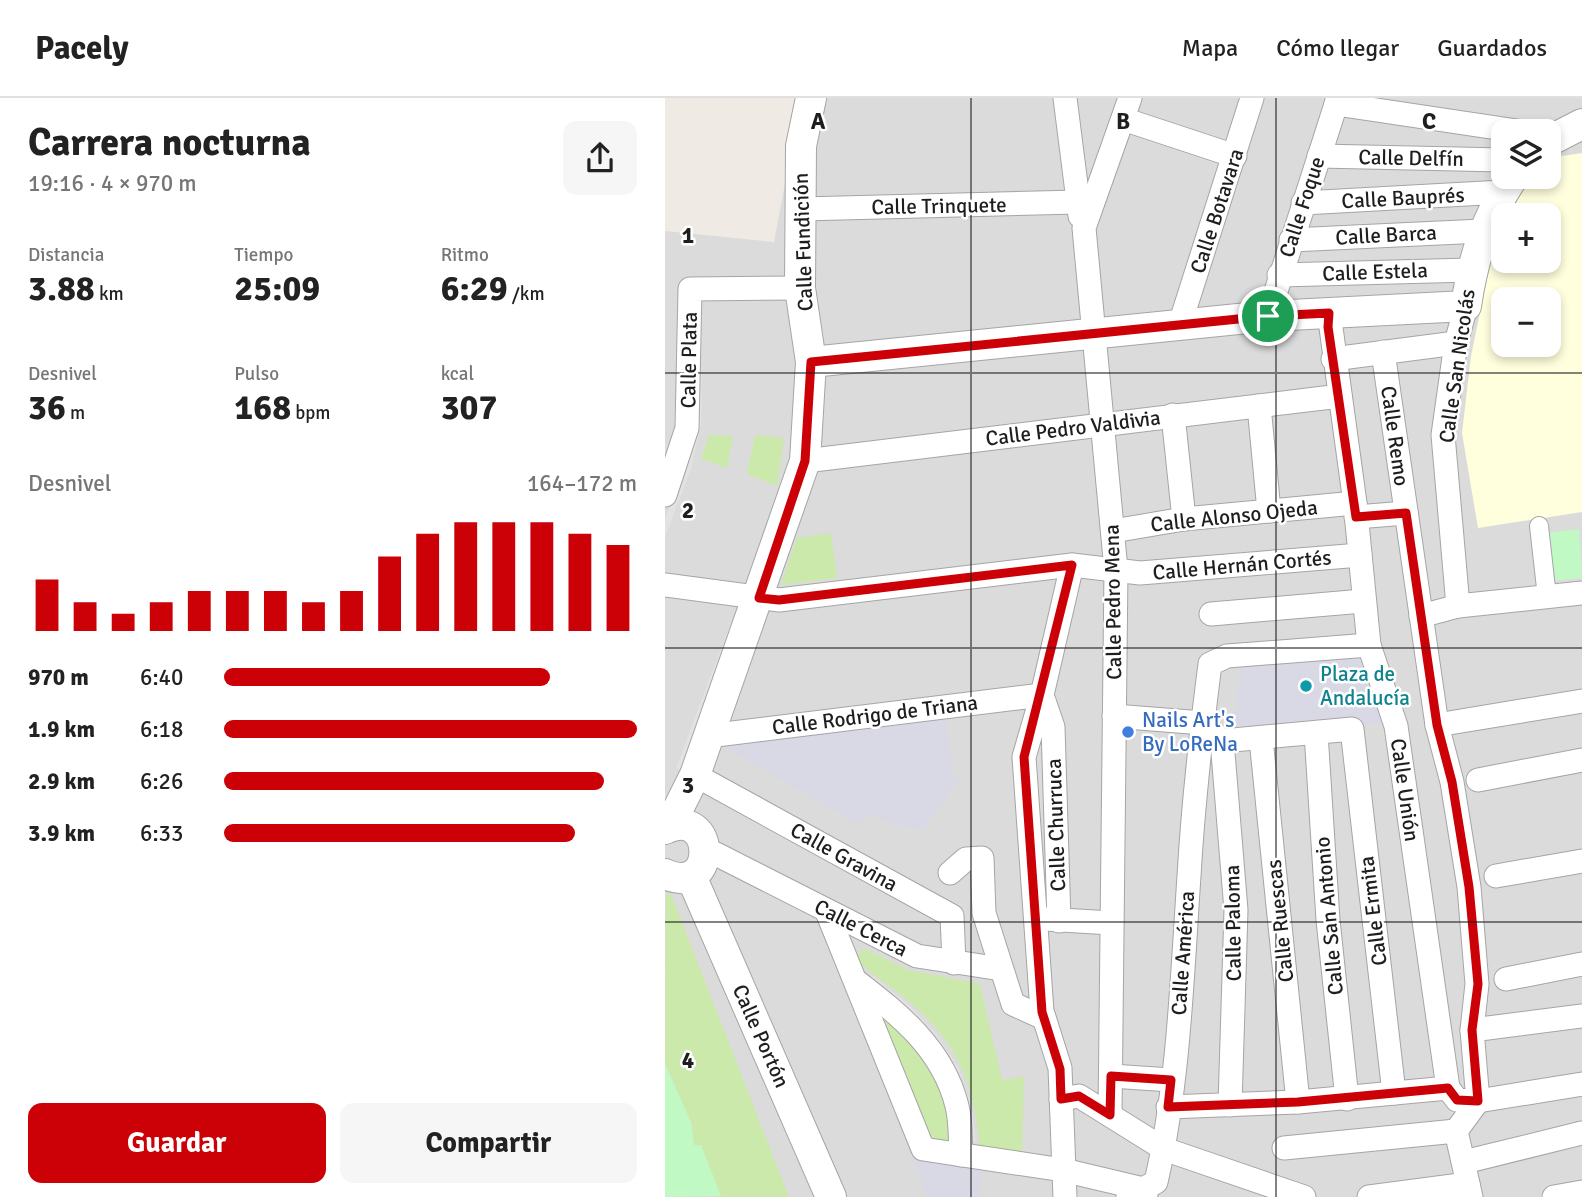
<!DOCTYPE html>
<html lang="es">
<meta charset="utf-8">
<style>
body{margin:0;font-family:Signika,sans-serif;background:#f6f6f6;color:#222;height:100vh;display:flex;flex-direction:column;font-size:26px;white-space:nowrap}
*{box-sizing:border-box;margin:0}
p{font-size:23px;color:#767676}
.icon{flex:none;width:38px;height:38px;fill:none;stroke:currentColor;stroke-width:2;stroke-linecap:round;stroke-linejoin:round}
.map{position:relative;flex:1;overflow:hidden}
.details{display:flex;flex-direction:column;background:#fff;width:665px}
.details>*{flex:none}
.tools{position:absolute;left:826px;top:21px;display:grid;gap:14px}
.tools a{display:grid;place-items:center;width:70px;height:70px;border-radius:14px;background:#fff;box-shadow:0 4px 10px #0003;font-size:35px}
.pin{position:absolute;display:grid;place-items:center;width:60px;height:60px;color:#fff;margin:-30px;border:4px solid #fff;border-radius:50%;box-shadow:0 2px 7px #0007}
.round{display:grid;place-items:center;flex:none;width:74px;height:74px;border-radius:14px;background:#f6f6f6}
.head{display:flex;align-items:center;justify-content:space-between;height:119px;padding:0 28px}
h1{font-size:38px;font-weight:700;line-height:52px}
.stats{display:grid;grid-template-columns:repeat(3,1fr);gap:10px;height:119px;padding:7px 28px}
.stats div{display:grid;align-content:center}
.stats b{font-size:35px;font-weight:700}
.stats small{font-size:19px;font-weight:400}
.stats p{font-size:19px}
.chart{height:196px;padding:14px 28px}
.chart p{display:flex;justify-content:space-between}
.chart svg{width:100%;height:126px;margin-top:7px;stroke:#cc0007;stroke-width:6}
.cta{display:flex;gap:14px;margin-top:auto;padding:14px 28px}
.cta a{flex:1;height:80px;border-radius:14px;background:#cc0007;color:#fff;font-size:28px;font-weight:700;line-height:80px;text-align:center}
.cta a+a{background:#f6f6f6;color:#222}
ul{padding:0 28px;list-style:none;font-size:23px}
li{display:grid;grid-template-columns:112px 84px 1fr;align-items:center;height:52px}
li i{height:18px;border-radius:9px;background:#cc0007}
header{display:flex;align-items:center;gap:42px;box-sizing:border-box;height:98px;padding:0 35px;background:#fff;border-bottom:2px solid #e0e0e0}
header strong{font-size:33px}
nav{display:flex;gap:38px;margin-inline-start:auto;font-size:24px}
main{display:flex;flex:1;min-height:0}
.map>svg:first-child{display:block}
</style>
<header>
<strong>Pacely</strong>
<nav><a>Mapa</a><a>Cómo llegar</a><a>Guardados</a></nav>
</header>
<main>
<section class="details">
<div class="head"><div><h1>Carrera nocturna</h1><p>19:16 · 4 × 970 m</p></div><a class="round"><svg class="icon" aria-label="share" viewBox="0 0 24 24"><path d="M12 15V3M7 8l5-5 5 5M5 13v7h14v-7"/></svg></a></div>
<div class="stats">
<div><p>Distancia</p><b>3.88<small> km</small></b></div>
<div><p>Tiempo</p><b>25:09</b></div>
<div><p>Ritmo</p><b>6:29<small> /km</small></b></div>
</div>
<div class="stats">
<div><p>Desnivel</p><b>36<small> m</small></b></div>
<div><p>Pulso</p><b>168<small> bpm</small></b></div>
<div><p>kcal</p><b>307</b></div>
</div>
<div class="chart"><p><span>Desnivel</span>164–172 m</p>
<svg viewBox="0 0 160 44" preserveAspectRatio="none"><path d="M5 44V26M15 44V34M25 44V38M35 44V34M45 44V30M55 44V30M65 44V30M75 44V34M85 44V30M95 44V18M105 44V10M115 44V6M125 44V6M135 44V6M145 44V10M155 44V14"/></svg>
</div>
<ul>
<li><b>970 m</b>6:40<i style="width:79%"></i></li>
<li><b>1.9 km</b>6:18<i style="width:100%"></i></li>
<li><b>2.9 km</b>6:26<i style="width:92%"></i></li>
<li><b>3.9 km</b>6:33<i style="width:85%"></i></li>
</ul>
<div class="cta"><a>Guardar</a><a>Compartir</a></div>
</section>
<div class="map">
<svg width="917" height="1099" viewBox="0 0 917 1099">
<rect width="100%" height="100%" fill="#efebe4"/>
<path fill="#dcdbdb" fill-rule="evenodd" d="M136,0H917V1099H0V133L109,144ZM838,33H884V79H838ZM838,117H884V163H838ZM838,201H884V247H838Z"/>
<path fill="#fffedd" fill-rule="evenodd" d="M917,55V414L813,430L797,335L806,258L830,142L838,128V163H884V117H844L866,79H884V60ZM838,201H884V247H838Z"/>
<g fill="#cbe9aa">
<polygon points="44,337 68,338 62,370 36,361"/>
<polygon points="90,337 119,340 112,388 82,376"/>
<polygon points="166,435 172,480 116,487 132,440"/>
<polygon points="1,796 6,796 124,1099 47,1099 55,1098 29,1047 26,1024 0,966"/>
<path d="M200,851L244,872L315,886L337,982L359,979L357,1057L315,1051C309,984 293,944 240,900C224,887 202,875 190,858Z"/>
<polygon points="204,902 251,942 285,1011 287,1046 264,1041"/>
</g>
<g fill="#c1f9c4">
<polygon points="914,431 917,480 885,483 880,435"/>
<polygon points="0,966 26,1024 29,1047 36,1047 56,1098 0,1099"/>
</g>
<g fill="#e2e2e2">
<polygon points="31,274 37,274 36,326 26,371 0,439 0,421 20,369"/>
<polygon points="66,524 73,526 18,673 11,670"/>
<polygon points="207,877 245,908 272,937 293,969 306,1006 311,1044 304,1044 298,1008 202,884"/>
</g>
<g fill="#d8d9e5">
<polygon points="694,556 723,625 696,627 695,622 569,627 576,566"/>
<polygon points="280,617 288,678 296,679 258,732 229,727 201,716 194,727 64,652 67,640"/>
<polygon points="248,1059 316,1070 315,1099 262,1099"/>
</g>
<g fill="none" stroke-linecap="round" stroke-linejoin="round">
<defs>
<polyline id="pedestrian" points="874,428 882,499"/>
<g id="minor">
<polyline points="400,0 415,118"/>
<polyline points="671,6 852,33"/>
<polyline points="458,21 570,58"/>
<polyline points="654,58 838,62"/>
<polyline points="638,105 838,94"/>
<polyline points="136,111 412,104"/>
<polyline points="626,142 817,133"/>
<polyline points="614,177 806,172"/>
<polyline points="664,215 690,405 704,547 731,628 783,990 792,1002 813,1003 791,1033 806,1099"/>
<polyline points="603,218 673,0"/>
<polyline points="515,226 587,0"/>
<polyline points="718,254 772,627 787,684 804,789 812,886 807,932 813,1003 917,986"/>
<polyline points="668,261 791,245"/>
<polyline points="594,308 604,413"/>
<polyline points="508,317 519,421"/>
<polyline points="140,363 675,298"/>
<polyline points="0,397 22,330 25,191 135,190"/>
<polyline points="691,419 741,415"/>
<polyline points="448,433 519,421 690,405"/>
<polyline points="0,487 114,502 407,467 475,475 695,457"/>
<polyline points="793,508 778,337 791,245 801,208"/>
<polyline points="546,516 698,503"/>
<polyline points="756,518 793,508 917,495"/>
<polyline points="449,618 538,625 557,643 687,631 729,995"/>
<polyline points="772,627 917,603"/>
<polyline points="651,635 663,822 682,1001"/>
<polyline points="43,638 377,597 359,659 377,913 395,970 400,1099"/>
<polyline points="596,641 633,1004"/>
<polyline points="557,643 571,812 565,1007"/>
<polyline points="30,677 287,818 289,865"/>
<polyline points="813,682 917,662"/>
<polyline points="40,761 51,756 252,858 336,871"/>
<polyline points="285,775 301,761 317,760 319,815 348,906 379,920"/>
<polyline points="831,778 917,763"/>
<polyline points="162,814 258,1051 398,1072 478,1091 481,1096"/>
<polyline points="380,821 446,825"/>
<polyline points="394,823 388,629 377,597 407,467"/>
<polyline points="841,881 917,866"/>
<path d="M191,883C235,917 278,951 292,1008C296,1023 295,1041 296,1057"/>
<polyline points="807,932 917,918"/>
<polyline points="446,978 506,982"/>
<polyline points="396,1001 414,998 499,1051 639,1099"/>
<polyline points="503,1009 633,1004 783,990"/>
<polyline points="445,1017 451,472 419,130 465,0"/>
<polyline points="619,1050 791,1033"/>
<polyline points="799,1064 917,1035"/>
<path d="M463,1099L491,1084C514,984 517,880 524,778C528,707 536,636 545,566L562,558L704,547"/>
<polyline points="704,1099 803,1086"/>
<polyline points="889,1099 917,1094"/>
</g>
<g id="tertiary">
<polyline points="884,43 917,26"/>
<path d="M146,264L603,218L801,208C808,160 821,120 848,79"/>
<polyline points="11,727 14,709 30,677 140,363 146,264 135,190 136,48 146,0"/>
<path d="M0,731C51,706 54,800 0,776"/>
<polyline points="26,778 166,1099"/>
</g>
</defs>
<use href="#pedestrian" stroke="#a5a5a5" stroke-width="20"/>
<use href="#minor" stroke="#a5a5a5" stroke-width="25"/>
<use href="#tertiary" stroke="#a5a5a5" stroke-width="32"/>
<use href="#pedestrian" stroke="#fff" stroke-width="18"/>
<use href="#minor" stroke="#fff" stroke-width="23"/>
<use href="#tertiary" stroke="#fff" stroke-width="30"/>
</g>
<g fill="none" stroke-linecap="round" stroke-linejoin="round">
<defs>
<polygon id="route" points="664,215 663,229 691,419 741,415 772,627 787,684 804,789 813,886 807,932 813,1003 792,1002 783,990 633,1004 503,1009 506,982 446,978 445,1017 414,998 396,1001 395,971 377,914 359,659 407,467 114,502 94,500 140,363 146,264 603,218"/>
</defs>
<use href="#route" stroke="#fff" stroke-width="14"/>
<use href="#route" stroke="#cc0007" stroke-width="9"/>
</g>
<path fill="none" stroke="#1e1e1e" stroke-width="2" stroke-opacity="0.55" d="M306,0V1099M611,0V1099M0,275H917M0,550H917M0,824H917"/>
<circle fill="#0f9aa8" stroke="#fff" stroke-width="2.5" cx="641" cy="588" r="7"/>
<circle fill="#3f7fe0" stroke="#fff" stroke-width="2.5" cx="463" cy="634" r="7"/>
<g text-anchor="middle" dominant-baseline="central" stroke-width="5" stroke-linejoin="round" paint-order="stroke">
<g font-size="21" fill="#1e1e1e" stroke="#fff">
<text transform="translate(746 60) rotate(1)">Calle Delfín</text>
<text transform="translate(738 100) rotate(-3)">Calle Bauprés</text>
<text transform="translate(274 108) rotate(-1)">Calle Trinquete</text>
<text transform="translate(637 109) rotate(-72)">Calle Foque</text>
<text transform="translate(552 113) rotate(-72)">Calle Botavara</text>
<text transform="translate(721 137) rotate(-3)">Calle Barca</text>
<text transform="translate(138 144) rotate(-92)">Calle Fundición</text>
<text transform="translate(710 174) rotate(-2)">Calle Estela</text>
<text transform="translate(24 262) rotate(-89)">Calle Plata</text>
<text transform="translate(792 268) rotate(-82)">Calle San Nicolás</text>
<text transform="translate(408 330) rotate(-7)">Calle Pedro Valdivia</text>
<text transform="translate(730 338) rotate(82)">Calle Remo</text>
<text transform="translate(569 418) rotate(-6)">Calle Alonso Ojeda</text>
<text transform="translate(577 467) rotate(-5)">Calle Hernán Cortés</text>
<text transform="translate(448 504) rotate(-91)">Calle Pedro Mena</text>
<text transform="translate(210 617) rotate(-7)">Calle Rodrigo de Triana</text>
<text transform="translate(740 692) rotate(82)">Calle Unión</text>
<text transform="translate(391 727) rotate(-92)">Calle Churruca</text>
<text transform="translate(179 759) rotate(29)">Calle Gravina</text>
<text transform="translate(708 813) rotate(-97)">Calle Ermita</text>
<text transform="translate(664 818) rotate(-95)">Calle San Antonio</text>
<text transform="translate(615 823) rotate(-96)">Calle Ruescas</text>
<text transform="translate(568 825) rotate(-91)">Calle Paloma</text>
<text transform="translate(196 830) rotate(27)">Calle Cerca</text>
<text transform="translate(518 855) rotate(-86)">Calle América</text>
<text transform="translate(96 938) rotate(66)">Calle Portón</text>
</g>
<g font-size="21" fill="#0d838f" stroke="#fff" text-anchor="start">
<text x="655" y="576">Plaza de<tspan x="655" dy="24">Andalucía</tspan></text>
</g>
<g font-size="21" fill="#366cbe" stroke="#fff" text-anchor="start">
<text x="477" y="622">Nails Art's<tspan x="477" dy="24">By LoReNa</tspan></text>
</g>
</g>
<g font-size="23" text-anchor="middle" font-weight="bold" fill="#1e1e1e" stroke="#fff" stroke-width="5" stroke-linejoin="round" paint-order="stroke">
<text x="153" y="31">A</text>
<text x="458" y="31">B</text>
<text x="764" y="31">C</text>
<text x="23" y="145">1</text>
<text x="23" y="420">2</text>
<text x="23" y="695">3</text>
<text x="23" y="970">4</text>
</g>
</svg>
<div class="tools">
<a><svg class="icon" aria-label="layers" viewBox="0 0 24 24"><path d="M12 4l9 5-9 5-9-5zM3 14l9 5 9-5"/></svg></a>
<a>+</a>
<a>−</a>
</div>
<div class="pin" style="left:603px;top:218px;background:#1e9e55"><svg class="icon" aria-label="arrive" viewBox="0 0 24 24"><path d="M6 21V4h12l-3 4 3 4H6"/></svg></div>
</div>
</main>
